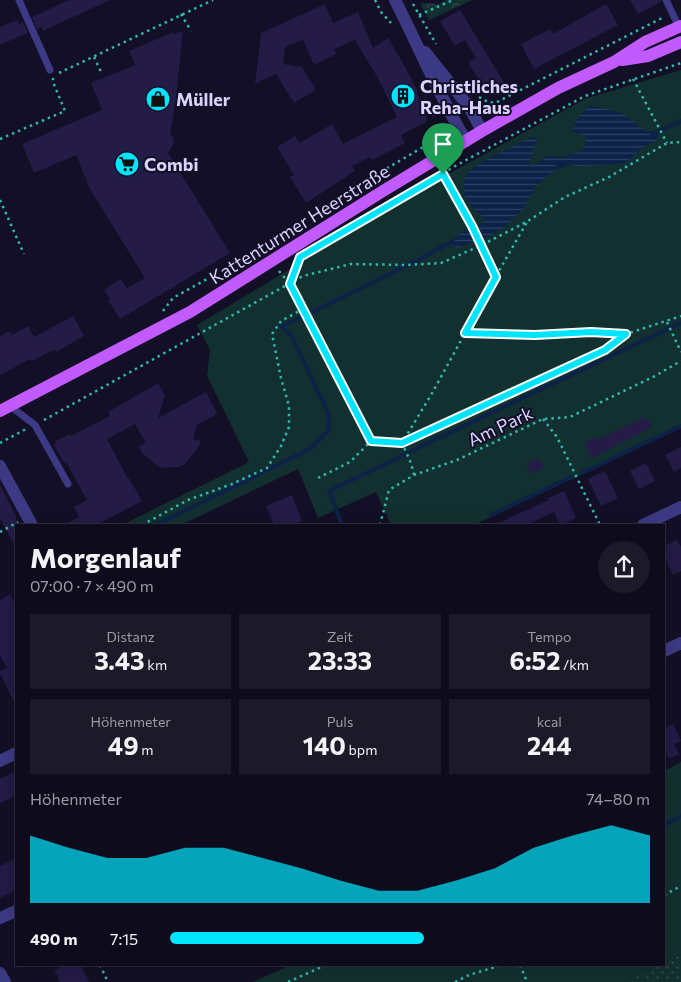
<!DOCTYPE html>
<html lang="de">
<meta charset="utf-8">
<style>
body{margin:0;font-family:Commissioner,sans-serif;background:#1c1929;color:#f1f3f6;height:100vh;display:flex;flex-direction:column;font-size:19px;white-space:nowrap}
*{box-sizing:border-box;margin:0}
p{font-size:16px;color:#9b9ba3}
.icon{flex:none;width:28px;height:28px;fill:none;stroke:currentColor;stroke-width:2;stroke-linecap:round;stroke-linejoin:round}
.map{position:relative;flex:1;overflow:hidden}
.sheet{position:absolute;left:15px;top:524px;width:650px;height:442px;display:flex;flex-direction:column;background:#0e0b1c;border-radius:0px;box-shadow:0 5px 20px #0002,0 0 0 1px #2e2b3b}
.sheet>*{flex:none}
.pin{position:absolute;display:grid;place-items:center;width:42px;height:42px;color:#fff;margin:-51px -21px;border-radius:50% 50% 50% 0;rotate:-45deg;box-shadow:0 0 5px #0007}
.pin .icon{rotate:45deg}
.round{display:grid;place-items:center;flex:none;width:52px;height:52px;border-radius:26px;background:#1c1929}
.overview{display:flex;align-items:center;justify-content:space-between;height:85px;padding:0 15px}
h1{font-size:28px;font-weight:700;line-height:38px}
.figures{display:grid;grid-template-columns:repeat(3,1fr);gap:8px;height:85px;padding:5px 15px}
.figures div{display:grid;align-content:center;border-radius:0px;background:#1c1929;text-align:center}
.figures b{font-size:25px;font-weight:700}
.figures small{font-size:14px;font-weight:400}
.figures p{font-size:14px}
.chart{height:140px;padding:10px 15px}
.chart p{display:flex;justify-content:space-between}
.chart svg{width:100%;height:90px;margin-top:5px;fill:#00e5ff;opacity:.7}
ul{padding:0 15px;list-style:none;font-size:16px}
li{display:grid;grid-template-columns:80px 60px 1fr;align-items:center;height:38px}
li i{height:12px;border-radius:6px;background:#00e5ff}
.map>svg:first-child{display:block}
</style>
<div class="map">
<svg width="681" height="982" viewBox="0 0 681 982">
<defs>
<pattern id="grass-dots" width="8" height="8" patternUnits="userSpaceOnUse" patternTransform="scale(1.25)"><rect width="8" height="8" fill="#12302f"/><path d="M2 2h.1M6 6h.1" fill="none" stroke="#344d4e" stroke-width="1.8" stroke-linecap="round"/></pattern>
<pattern id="forest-crowns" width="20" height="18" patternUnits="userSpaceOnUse" patternTransform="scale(1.25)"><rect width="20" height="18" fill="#12302f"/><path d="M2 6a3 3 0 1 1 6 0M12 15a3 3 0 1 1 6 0" fill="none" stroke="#344d4e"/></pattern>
<pattern id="water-rules" width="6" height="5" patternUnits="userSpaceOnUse" patternTransform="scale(1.25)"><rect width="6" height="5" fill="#0c2248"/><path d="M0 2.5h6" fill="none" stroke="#2f4163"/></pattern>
</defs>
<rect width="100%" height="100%" fill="#130f26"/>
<polygon fill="url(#grass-dots)" points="681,954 681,982 624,982 658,965 664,965 664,962"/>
<polygon fill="url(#forest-crowns)" points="447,0 472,0 429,20 420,3 438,4"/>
<g fill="#12302f">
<polygon points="681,70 681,428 474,525 391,525 376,492 318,518 298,469 181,525 122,525 249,462 207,376 210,350 197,325 441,178 587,98"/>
<polygon points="681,762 681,954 664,962 664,771"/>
<polygon points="291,965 658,965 624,982 252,982"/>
</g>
<path fill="url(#water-rules)" d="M590,105L622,113L646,131H653L659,139L642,148L627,162L609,165L576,166L565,162L535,187L524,208L506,226L488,237L458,248L448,243L467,229L478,226L485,220C479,211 470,209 465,197C463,190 463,180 467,174C482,159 513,147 532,137H538L528,166L540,162L547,156L562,157L584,150L587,137L571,131L581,114Z"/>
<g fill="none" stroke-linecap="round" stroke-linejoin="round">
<g stroke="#0c2248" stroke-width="4">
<polyline points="652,135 681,121"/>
<polyline points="557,167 571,162"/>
<polyline points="410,264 453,241"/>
<polyline points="308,314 406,266"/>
<polyline points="582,473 681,426"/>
<polyline points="491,515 571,477"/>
<polyline points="156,525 310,449 328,431 329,415 291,335 281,326 305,316"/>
<path d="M342,525L329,491C446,435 563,378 681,323"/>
<polyline points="664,825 681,816"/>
</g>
</g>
<g fill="#241b47">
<polygon points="69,0 110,0 43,31 41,27 37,29 32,17"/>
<polygon points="630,0 661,0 661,2 638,14"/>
<polygon points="325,4 333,23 358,12 373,48 388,38 403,63 418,92 417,93 420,100 418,100 427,118 426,122 401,135 405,143 372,160 370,157 352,166 355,171 306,203 290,177 294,175 277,147 295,136 300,143 332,124 343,144 397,117 378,78 355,40 334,49 337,54 314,65 303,40 285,47 283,64 302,67 316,90 294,103 276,74 255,84 261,33"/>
<polygon points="606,4 618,25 534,69 521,44 550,29 553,34"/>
<polygon points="460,10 505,84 487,94 468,62 476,58 465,40 455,46 440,21"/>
<polygon points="17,20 19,24 23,22 28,33 0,45 0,27"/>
<polygon points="183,31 176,98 170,135 173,137 174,143 168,153 230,253 120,319 108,300 110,299 104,290 121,279 127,288 145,278 90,189 76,155 34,173 22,144 102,110 91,83 135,65 129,51 173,32 174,34"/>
<polygon points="73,316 84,336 56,352 55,349 32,361 30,359 0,375 0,336 10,331 12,335 28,326 34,337"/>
<polygon points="158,383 165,396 158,418 206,392 217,414 197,425 193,439 201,441 198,448 185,464 179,467 164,468 158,466 142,453 139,446 146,443 135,424 107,439 128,479 129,478 142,501 96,525 64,525 79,517 74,507 87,500 66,462 64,463 54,445 56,443 55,441 70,434 71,436 110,416 108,412"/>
<polygon points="646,417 652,427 592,458 584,443 597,437 598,439"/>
<polygon points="681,447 681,468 674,472 665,455"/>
<polygon points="539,458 544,468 532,474 527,464"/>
<polygon points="646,463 655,481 639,489 630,471"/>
<polygon points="605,471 618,498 601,506 588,479"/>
<polygon points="0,485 16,516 16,549 0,518"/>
<polygon points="564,491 576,518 560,525 554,512 526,525 493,525 549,500 548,498"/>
<polygon points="292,495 302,521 291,525 274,525 266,506"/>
<polygon points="677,540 681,547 681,571 673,575 664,556 664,546"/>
<polygon points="10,594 16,605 16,706 0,673 0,671 7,668 0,656 0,600"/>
<polygon points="673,724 681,741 674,744 679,754 669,759 664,749 664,725 666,728"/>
<polygon points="16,771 16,796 0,803 0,779"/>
<polygon points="16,858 16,890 0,898 0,866"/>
<polygon points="66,965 81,965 89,982 60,982 54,970"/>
</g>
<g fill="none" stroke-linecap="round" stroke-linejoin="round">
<g stroke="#2fb8b0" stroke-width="2.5" stroke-dasharray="2.5 4" stroke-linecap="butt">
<polyline points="375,0 381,12 391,23"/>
<polyline points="413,4 436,44"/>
<polyline points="181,14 191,31"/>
<polyline points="419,15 453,0"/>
<polyline points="94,57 102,74"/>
<polyline points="59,73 213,0"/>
<polyline points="633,79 667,143"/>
<polyline points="479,97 488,102 495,103 664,17"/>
<polyline points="0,139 65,111 53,82 53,78"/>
<polyline points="0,200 24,254"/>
<polyline points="359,223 457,165 585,96 681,63"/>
<polyline points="279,271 290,284 371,441"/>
<polyline points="496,276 527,222"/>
<polyline points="291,283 299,259"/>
<polyline points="163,311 173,298 259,250 367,180 430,143 438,136 441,124"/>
<polyline points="667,322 681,352"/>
<polyline points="465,333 535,335 591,332 624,334"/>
<polyline points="543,419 557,437 600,525"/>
<polyline points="44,420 303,276 351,264 406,265 441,263 482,245 528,221 565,197 609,177 667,143 681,142"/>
<polyline points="0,443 26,429"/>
<polyline points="414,475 411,463 402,443 431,395 496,277 472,225 443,174"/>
<polyline points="318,478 350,462 371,441 402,443 605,350 626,334 681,316"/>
<polyline points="142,525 188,500 232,484 267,468 281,446 289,427 289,406 281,378 272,334 281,321 303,309"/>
<polyline points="380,525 389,490 414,475 457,460 543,419 570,417 655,376 681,361"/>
<polyline points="0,532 18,522"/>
<polyline points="664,895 681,886"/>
<polyline points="100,965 107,980"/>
<polyline points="520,965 527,982"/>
<polyline points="288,982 326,965"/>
<polyline points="455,982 469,975 502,965"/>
</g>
<g stroke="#3d3a85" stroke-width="7">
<polyline points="19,0 50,70"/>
<polyline points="666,0 679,27"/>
<polyline points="10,406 35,425 68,484"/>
</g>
<g stroke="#3d3a85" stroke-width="12">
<polyline points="0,466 32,525"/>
<polyline points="643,525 681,507"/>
<polyline points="664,651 681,643"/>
<polyline points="0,761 16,753"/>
<polyline points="0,918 16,911"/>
<polyline points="0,973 5,982"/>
</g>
<g stroke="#3d3a85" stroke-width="12">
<path d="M395,0C419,47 439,96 466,141"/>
<polyline points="425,52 469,107 482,131"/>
</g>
<g stroke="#c25bff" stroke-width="12">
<polyline points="622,60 648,56 681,42"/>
<polyline points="0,411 190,312 383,191 482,131 558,88 614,62 645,42 681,26"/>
</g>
</g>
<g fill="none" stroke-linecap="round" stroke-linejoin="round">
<defs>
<polygon id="route" points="443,174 472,226 496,277 465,333 535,335 591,332 626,334 605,350 402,443 371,441 290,284 300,257"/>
</defs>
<use href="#route" stroke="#fff" stroke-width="10"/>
<use href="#route" stroke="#00e5ff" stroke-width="6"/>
</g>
<defs>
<symbol id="building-disc" viewBox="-11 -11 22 22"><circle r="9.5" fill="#00e5ff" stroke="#130f26"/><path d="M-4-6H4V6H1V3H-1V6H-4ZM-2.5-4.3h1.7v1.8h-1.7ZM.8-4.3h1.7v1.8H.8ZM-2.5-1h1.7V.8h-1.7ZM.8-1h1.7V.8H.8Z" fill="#111"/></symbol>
<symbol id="shop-disc" viewBox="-11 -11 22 22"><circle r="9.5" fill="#00e5ff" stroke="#130f26"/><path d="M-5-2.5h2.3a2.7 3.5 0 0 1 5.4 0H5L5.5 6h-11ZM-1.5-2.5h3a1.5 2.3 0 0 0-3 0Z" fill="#111"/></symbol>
<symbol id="supermarket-disc" viewBox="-11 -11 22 22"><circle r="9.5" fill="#00e5ff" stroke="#130f26"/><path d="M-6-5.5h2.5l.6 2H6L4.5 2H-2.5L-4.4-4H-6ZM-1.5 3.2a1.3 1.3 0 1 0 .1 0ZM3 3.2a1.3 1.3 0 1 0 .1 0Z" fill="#111"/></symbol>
</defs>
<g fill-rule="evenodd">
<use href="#building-disc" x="389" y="82" width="28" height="28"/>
<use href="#shop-disc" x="144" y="85" width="28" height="28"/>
<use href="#supermarket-disc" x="113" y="150" width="28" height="28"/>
</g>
<g text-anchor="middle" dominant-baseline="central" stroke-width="4" stroke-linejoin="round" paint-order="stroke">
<g font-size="18" font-weight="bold" fill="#d9d4ff" stroke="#130f26" text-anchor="start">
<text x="420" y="86">Christliches<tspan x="420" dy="21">Reha-Haus</tspan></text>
<text x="176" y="99">Müller</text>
<text x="144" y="164">Combi</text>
</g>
<g font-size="18" fill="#d9d4ff" stroke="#130f26">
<text transform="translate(299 224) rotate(-32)">Kattenturmer Heerstraße</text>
<text transform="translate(500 426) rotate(-25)">Am Park</text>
</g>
</g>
</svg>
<div class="pin" style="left:443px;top:174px;background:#1e9e55"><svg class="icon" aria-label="arrive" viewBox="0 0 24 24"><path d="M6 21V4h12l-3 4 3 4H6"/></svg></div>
<section class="sheet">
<div class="overview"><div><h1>Morgenlauf</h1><p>07:00 · 7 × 490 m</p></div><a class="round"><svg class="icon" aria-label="share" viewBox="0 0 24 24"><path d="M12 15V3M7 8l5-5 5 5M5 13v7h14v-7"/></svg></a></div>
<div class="figures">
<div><p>Distanz</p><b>3.43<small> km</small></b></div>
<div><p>Zeit</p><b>23:33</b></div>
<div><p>Tempo</p><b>6:52<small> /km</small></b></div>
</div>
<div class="figures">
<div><p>Höhenmeter</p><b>49<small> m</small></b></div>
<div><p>Puls</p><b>140<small> bpm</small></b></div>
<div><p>kcal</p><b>244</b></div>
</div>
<div class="chart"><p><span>Höhenmeter</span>74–80 m</p>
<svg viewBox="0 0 160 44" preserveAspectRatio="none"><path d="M0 44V11L10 17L20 22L30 22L40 17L50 17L60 22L70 27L80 33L90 38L100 38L110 33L120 27L130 17L140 11L150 6L160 11V44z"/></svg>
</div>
<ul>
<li><b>490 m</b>7:15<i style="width:53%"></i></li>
</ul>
</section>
</div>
